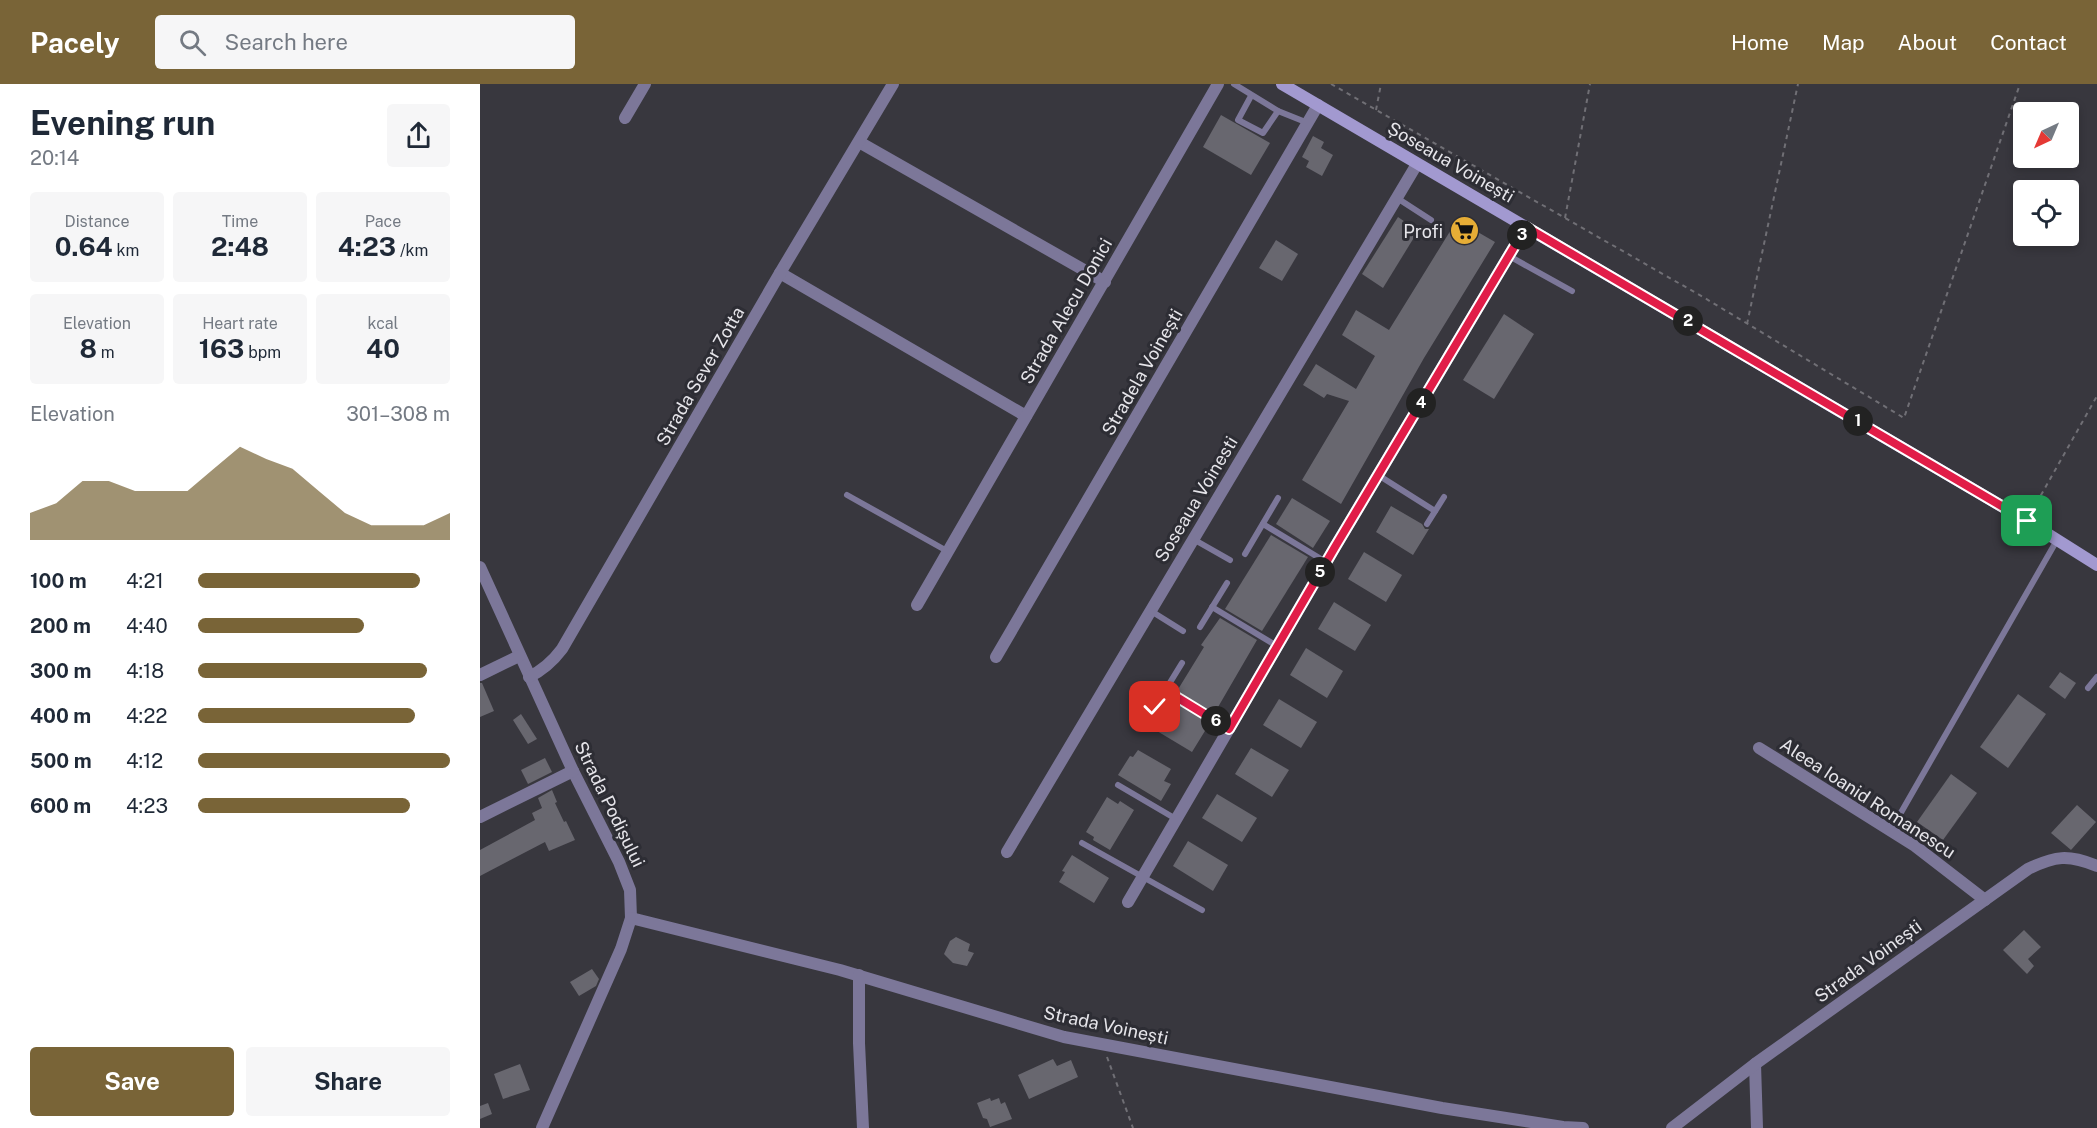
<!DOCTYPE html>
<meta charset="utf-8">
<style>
body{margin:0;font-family:"Public Sans",sans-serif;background:#f6f6f7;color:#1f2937;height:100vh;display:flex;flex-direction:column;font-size:22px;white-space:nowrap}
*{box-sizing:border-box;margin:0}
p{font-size:20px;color:#747a83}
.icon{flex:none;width:33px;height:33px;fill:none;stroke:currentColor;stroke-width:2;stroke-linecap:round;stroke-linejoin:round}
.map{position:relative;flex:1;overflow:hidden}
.sheet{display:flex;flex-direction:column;background:#fff;width:480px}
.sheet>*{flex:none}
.needle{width:39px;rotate:224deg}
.fabs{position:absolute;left:1533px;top:18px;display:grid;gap:12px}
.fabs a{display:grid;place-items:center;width:66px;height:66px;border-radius:6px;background:#fff;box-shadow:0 3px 9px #0003;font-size:30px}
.pin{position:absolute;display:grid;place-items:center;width:51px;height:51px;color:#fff;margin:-26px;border-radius:12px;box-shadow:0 3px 9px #0006}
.km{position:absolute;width:30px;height:30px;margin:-15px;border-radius:50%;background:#222;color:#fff;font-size:16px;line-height:30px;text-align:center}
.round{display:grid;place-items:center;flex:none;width:63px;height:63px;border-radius:6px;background:#f6f6f7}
.headline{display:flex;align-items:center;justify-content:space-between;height:102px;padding:0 30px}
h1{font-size:33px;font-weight:700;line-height:45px}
.stats{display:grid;grid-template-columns:repeat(3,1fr);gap:9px;height:102px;padding:6px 30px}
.stats div{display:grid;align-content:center;border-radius:6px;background:#f6f6f7;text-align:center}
.stats b{font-size:26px;font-weight:700}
.stats small{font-size:16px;font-weight:400}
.stats p{font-size:16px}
.chart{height:168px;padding:12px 30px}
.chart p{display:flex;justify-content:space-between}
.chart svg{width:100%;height:108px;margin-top:6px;fill:#796437;opacity:.7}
.action{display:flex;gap:12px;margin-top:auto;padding:12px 30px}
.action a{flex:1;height:69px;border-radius:6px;background:#796437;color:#fff;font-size:24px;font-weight:700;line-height:69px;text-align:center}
.action a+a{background:#f6f6f7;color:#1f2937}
ul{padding:0 30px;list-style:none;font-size:20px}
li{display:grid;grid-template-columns:96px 72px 1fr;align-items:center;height:45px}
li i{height:15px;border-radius:8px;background:#796437}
header{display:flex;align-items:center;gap:36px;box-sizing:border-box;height:84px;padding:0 30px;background:#796437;color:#fff}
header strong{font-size:28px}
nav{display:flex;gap:33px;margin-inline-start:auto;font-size:21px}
.search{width:420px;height:54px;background:#f6f6f7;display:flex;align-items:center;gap:15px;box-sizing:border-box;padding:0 21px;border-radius:6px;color:#747a83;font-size:22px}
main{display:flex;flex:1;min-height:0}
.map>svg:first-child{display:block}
</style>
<header>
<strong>Pacely</strong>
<div class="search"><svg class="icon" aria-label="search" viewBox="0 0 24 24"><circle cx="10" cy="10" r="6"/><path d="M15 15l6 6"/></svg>Search here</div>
<nav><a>Home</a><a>Map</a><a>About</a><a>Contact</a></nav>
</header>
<main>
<section class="sheet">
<div class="headline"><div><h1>Evening run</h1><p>20:14</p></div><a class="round"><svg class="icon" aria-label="share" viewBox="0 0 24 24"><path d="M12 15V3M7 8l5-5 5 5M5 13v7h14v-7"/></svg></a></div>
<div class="stats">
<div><p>Distance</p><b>0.64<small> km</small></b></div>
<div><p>Time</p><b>2:48</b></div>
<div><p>Pace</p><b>4:23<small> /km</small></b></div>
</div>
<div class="stats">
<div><p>Elevation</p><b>8<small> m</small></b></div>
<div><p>Heart rate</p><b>163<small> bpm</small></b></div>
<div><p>kcal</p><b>40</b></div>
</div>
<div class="chart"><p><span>Elevation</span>301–308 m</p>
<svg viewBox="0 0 160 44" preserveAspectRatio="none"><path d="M0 44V33L10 29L20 20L30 20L40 24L50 24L60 24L70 15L80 6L90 11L100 15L110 24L120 33L130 38L140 38L150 38L160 33V44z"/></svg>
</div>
<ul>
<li><b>100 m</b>4:21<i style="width:88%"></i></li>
<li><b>200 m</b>4:40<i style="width:66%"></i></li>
<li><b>300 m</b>4:18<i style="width:91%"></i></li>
<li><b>400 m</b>4:22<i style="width:86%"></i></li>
<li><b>500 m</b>4:12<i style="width:100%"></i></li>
<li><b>600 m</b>4:23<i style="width:84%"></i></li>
</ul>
<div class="action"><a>Save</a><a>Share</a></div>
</section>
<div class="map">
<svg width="1617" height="1044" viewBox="0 0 1617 1044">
<rect width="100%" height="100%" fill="#38373e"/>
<g fill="#68676f">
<polygon points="741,31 790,59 771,91 723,63"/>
<polygon points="833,52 844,58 841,64 853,71 842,92 826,83 829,77 822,73"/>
<polygon points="918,133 938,147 903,204 882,190"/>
<polygon points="977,136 1015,158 944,274 861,420 822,396 869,317 847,310 844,314 823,301 836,280 876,305 895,272 862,251 876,226 909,246"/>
<polygon points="796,156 818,170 802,197 779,184"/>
<polygon points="1024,230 1054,250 1014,315 983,296"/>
<polygon points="812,414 850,437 833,464 796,440"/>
<polygon points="911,422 942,440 945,445 949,445 933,471 896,448"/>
<polygon points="791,451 828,473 782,547 745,525"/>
<polygon points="884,468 922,491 906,518 868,495"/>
<polygon points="854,518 891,541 875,567 838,545"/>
<polygon points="740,534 777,556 734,630 697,607 724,563 721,561"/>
<polygon points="826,564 863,587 847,614 810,591"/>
<polygon points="1580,588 1596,599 1585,615 1569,603"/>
<polygon points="0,599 2,599 14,627 0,633"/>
<polygon points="1538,610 1566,630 1528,684 1500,663"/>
<polygon points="799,615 837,638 821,664 783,641"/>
<polygon points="691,616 728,638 727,641 728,642 712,668 672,644"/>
<polygon points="41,630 57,655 48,660 33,636"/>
<polygon points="771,664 809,686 792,713 755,690"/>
<polygon points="658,666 691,685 684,697 691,700 681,717 638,691 650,672 653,673"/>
<polygon points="65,674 72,688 48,700 41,686"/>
<polygon points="1471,690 1497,709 1463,756 1437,738"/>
<polygon points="72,706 77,718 75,719 84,738 86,737 95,756 69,767 65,758 0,792 0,766 55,736 52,729 62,724 58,714"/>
<polygon points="737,710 777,734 762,758 722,734"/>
<polygon points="627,713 638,720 640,717 654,726 630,766 613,756 614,753 606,748"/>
<polygon points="1597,721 1616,738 1591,766 1571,749"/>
<polygon points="708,757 748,781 733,807 693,782"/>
<polygon points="592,771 629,794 614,819 579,798 585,788 582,787"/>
<polygon points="1544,846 1561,863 1548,875 1554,882 1547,890 1523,866"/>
<polygon points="476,853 490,860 488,867 494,869 487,882 473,879 464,870 470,857"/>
<polygon points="112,885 119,895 116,902 99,912 90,898"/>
<polygon points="573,975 577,982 591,976 598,993 549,1015 538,991"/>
<polygon points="40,980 50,1006 23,1015 14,990"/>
<polygon points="510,1014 511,1017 519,1014 521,1020 525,1018 532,1035 510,1043 507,1035 503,1034 497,1019"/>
<polygon points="8,1019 12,1030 0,1035 0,1022"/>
</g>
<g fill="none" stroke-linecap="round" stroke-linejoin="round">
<g stroke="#706f75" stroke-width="2" stroke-dasharray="4.5 4.5" stroke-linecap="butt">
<polyline points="851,0 1223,213 1424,334 1540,0"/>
<polyline points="896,26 901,0"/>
<polyline points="1085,134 1110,0"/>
<polyline points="1267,240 1318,0"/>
<polyline points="1552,427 1617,312"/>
<polyline points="627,973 653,1044"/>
</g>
<g stroke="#7c7799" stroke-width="6">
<polyline points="754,0 798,27 828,39"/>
<polyline points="771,12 758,36 783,49 798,27"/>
<polyline points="917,114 951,136"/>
<polyline points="1029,172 1092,207"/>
<polyline points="898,391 955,427"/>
<polyline points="367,411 467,467"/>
<polyline points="783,440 846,478"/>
<polyline points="947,440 964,413"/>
<polyline points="713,455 750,476"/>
<polyline points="765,470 798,414"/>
<polyline points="732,523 797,562"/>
<polyline points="671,527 703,547"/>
<polyline points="720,543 747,499"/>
<polyline points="1608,604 1617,593"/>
<polyline points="685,606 749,645"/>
<polyline points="675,623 702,579"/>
<polyline points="638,701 696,735"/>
<polyline points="1411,746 1577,456"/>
<polyline points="602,759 722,826"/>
</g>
<g stroke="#7c7799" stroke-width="12">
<polyline points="145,34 165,0"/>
<polyline points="379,58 625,198"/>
<polyline points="300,189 546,332"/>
<polyline points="0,483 93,687 139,778 150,806 151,834 141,865 62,1044"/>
<polyline points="437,521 738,0"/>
<polyline points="516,573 838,21"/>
<polyline points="0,591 39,572"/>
<path d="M49,593C63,586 73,577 82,565L300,189L413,0"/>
<polyline points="1279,664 1435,762 1505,816"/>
<polyline points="0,733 93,687"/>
<polyline points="527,768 937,80"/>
<polyline points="648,818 855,463 1046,143"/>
<polyline points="151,834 360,886 584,953 962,1024 1083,1043 1103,1044"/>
<polyline points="379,891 379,959 383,1044"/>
<polyline points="1275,980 1277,1044"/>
<path d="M1192,1044L1275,980L1548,785C1575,772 1588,770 1617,782"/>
</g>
<polyline stroke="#a299d0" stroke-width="12" points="802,0 1547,437 1617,481"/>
</g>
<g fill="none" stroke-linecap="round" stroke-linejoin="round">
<defs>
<polyline id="route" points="675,623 685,606 749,645 855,463 1046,143 1547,437"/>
</defs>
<use href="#route" stroke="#fff" stroke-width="12"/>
<use href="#route" stroke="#e11d48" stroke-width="8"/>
</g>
<defs>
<symbol id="supermarket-disc" viewBox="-11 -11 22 22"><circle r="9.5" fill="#e6ad36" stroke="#2d2d34"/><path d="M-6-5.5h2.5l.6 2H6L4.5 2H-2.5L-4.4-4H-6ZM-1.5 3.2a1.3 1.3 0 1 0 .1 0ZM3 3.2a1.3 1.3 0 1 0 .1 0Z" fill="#111"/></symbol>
</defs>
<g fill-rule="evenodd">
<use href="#supermarket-disc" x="968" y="130" width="33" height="33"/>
</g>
<g text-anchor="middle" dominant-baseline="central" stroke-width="6" stroke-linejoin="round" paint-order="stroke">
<g font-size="18" fill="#e6e5ea" stroke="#2d2d34">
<text transform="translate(971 78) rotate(30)">Șoseaua Voinești</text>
<text transform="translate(586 227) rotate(-60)">Strada Alecu Donici</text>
<text transform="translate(662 288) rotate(-60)">Stradela Voinești</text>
<text transform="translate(220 292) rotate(-60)">Strada Sever Zotta</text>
<text transform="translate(716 415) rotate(-59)">Soseaua Voinesti</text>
<text transform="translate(1388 714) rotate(33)">Aleea Ioanid Romanescu</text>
<text transform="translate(130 720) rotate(64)">Strada Podișului</text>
<text transform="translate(1388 877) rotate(-36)">Strada Voinești</text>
<text transform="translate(626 941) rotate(12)">Strada Voinești</text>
</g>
<g font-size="18" fill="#e6e5ea" stroke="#2d2d34" text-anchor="end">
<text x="963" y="147">Profi</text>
</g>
</g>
</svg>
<div class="fabs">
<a><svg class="needle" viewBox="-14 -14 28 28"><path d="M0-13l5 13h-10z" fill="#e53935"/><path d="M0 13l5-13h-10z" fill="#747a83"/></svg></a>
<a><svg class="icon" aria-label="locate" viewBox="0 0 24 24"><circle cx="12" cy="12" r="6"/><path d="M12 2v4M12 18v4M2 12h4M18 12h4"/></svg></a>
</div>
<div class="pin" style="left:1547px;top:437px;background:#1e9e55"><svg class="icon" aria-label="arrive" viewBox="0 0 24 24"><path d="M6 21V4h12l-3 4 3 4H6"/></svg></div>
<div class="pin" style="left:675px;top:623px;background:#d93025"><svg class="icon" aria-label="check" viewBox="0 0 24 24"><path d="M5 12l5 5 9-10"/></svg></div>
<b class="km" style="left:1378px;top:337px">1</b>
<b class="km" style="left:1208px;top:237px">2</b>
<b class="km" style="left:1042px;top:151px">3</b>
<b class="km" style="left:941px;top:319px">4</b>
<b class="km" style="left:840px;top:488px">5</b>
<b class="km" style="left:736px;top:637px">6</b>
</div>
</main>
